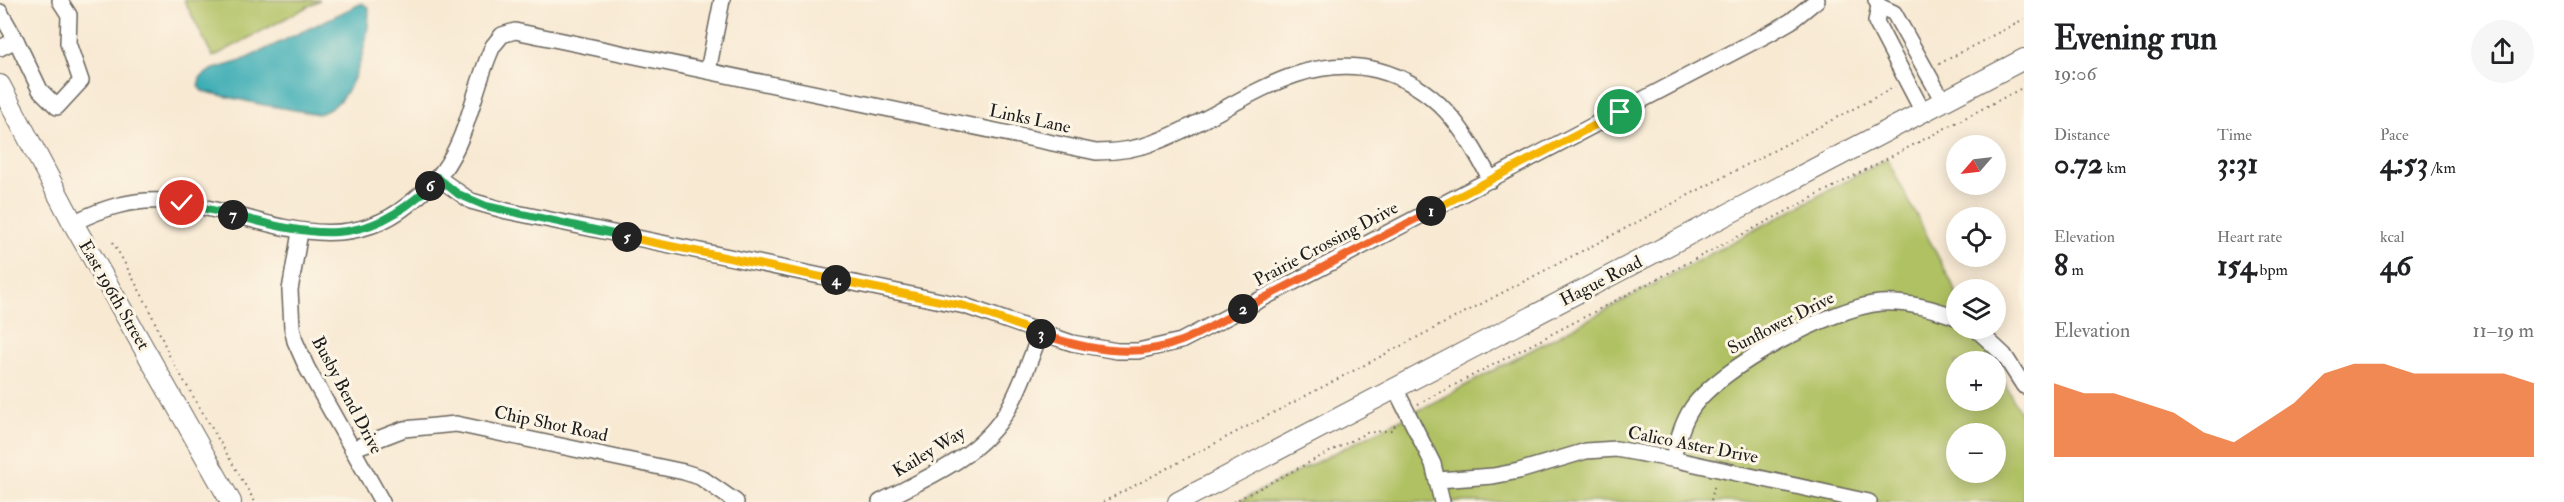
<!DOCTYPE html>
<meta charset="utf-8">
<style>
body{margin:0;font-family:"IM FELL Double Pica",serif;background:#f6f6f6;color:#202124;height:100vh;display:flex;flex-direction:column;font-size:22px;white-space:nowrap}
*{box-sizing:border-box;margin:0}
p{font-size:20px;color:#757577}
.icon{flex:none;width:33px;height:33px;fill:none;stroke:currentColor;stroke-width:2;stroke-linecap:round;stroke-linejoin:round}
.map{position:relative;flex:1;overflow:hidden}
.sheet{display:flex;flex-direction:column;background:#fff;width:540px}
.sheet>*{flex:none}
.needle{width:39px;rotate:242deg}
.controls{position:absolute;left:1946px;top:135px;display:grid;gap:12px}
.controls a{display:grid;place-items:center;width:60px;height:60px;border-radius:50%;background:#fff;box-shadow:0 3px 15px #0003;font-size:30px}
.pin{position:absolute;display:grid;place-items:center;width:51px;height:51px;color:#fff;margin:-26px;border:3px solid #fff;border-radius:50%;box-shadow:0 2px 6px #0007}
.km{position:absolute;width:30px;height:30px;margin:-15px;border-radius:50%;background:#222;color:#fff;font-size:16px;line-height:30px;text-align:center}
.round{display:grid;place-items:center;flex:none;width:63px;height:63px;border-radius:32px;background:#f6f6f6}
.summary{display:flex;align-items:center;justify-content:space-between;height:102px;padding:0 30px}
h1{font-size:33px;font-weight:700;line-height:45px}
.figures{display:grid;grid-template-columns:repeat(3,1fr);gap:9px;height:102px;padding:6px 30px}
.figures div{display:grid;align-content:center}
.figures b{font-size:30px;font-weight:700}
.figures small{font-size:16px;font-weight:400}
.figures p{font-size:16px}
.chart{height:168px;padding:12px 30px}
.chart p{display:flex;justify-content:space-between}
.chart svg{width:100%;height:108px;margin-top:6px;fill:#ea580c;opacity:.7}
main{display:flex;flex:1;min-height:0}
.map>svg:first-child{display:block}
</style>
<main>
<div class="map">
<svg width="2024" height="502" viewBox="0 0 2024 502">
<rect width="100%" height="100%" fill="#fcf5e5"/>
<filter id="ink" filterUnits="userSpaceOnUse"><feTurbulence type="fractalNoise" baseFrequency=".0167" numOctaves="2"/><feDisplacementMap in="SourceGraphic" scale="12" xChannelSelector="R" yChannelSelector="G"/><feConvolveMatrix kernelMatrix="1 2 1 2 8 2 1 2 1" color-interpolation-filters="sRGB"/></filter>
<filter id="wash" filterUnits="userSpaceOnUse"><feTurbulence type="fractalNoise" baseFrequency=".008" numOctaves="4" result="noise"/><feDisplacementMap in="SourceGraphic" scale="24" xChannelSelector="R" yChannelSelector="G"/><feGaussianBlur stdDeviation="1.35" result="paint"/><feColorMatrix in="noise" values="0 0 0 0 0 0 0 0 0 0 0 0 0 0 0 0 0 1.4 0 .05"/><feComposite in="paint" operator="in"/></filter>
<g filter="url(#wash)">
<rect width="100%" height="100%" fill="#f8e9d3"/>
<g fill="#b0c164" stroke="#666e40" stroke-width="1.5" fill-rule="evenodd">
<polygon points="184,0 320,0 213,57"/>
<path d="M1887,159L1956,291V328L1976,329L1993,361L1956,362V400H1995V365L2024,420V502H1238L1431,404ZM1956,434H1995V472H1956Z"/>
</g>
<path fill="#3cadb5" stroke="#2c6468" stroke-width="1.5" d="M362,3L369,8C369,41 355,105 318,114L259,104L202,91L198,86L200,78L211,70L241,61Z"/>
</g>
<g filter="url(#ink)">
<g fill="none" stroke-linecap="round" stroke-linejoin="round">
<defs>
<g id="minor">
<polyline points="1876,0 1879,6 1894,13 1943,101"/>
<polyline points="1879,6 1876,22 1923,112"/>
<polyline points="0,12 16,40"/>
<polyline points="0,48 16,40 40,90 57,107 81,81 68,43 69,15 60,1"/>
<polyline points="708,71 722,0"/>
<polyline points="437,177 471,201 507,211 965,306 1072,343 1117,351 1138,351 1181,341 1772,32 1791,21 1817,0"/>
<path d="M73,223C103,208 131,199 164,201C248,207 332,267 409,204C421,194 433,185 442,172C469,136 474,86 493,46L502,35L515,31L1096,152C1117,152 1138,149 1158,141C1231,114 1294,50 1377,70C1438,86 1463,128 1491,180"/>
<polyline points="300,232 290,290 292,327 295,341 307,368 382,502"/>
<polyline points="1975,328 2004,355 2024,386"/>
<polyline points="1395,388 1433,464 1442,502"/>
<polyline points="352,449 404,429 456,424 684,472 700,477 736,502"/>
<path d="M1673,459C1677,441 1682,423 1692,408C1720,367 1831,308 1880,303C1907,301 1932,308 1956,317"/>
<polyline points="1438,480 1493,476 1519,471 1586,451 1616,449 1677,460 1869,502"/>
<path d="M880,502C927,477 979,458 1007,411C1021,388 1030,359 1040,334"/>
</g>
<g id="major">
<polyline points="0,85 73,223 231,502"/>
<polyline points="1178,502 2024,59"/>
</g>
</defs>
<use href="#minor" stroke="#69645c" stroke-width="18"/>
<use href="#major" stroke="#69645c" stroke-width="22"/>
<g stroke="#69645c" stroke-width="2" stroke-dasharray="1.5 4.5" stroke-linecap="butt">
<polyline points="1939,64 2024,19"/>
<polyline points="113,242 148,306 169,355 255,502"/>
<polyline points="1418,404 2024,87"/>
<polyline points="1748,447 1749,461"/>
<polyline points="1711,500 1715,483"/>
<polyline points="1103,502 1895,87"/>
<polyline points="1233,502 1366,433 1392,430 1396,424"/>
</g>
<use href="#minor" stroke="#fff" stroke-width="15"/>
<use href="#major" stroke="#fff" stroke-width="20"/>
</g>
</g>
<g fill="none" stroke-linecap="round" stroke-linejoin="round" filter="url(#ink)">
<defs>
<polyline id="split-1" points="1431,211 1620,112"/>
<polyline id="split-2" points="1243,309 1431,211"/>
<path id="split-3" d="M1041,334C1084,349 1137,359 1181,341C1202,333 1222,320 1243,309"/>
<polyline id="split-4" points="836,280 965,306 1041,334"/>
<polyline id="split-5" points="627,237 836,280"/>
<polyline id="split-6" points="430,186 437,177 458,194 486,206 627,237"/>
<path id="split-7" d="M233,215C313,236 364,249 430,186"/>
<polyline id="split-8" points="182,203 233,215"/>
</defs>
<use href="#split-1" stroke="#fff" stroke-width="12"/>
<use href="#split-2" stroke="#fff" stroke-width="12"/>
<use href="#split-3" stroke="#fff" stroke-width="12"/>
<use href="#split-4" stroke="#fff" stroke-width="12"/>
<use href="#split-5" stroke="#fff" stroke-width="12"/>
<use href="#split-6" stroke="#fff" stroke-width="12"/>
<use href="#split-7" stroke="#fff" stroke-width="12"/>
<use href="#split-8" stroke="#fff" stroke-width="12"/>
<use href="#split-1" stroke="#f5b400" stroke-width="8"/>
<use href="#split-2" stroke="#f0652b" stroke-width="8"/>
<use href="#split-3" stroke="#f0652b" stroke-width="8"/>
<use href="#split-4" stroke="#f5b400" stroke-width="8"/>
<use href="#split-5" stroke="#f5b400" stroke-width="8"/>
<use href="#split-6" stroke="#22a559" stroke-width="8"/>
<use href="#split-7" stroke="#22a559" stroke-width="8"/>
<use href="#split-8" stroke="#22a559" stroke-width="8"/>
</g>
<g text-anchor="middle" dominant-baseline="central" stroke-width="6" stroke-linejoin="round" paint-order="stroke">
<g font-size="18" fill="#1c1c1c" stroke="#fcf5e5">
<text transform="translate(1030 119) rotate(12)">Links Lane</text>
<text transform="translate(1326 244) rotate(-28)">Prairie Crossing Drive</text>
<text transform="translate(1601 281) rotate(-27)">Hague Road</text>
<text transform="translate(114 295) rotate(60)">East 196th Street</text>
<text transform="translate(1781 323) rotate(-27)">Sunflower Drive</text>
<text transform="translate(347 395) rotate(62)">Busby Bend Drive</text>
<text transform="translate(551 424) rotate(12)">Chip Shot Road</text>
<text transform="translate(1693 445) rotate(11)">Calico Aster Drive</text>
<text transform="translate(929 452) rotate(-31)">Kailey Way</text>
</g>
</g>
</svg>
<div class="controls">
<a><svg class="needle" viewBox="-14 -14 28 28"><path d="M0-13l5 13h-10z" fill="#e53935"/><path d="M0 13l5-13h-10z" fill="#757577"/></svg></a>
<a><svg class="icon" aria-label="locate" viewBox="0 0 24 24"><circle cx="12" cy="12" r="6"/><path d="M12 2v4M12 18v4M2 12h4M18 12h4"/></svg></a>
<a><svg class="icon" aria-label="layers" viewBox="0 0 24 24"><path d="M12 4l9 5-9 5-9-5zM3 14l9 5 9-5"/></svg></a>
<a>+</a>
<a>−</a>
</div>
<div class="pin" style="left:1620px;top:112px;background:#1e9e55"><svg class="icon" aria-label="arrive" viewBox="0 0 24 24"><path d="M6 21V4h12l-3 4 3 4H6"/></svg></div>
<div class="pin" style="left:182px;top:203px;background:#d93025"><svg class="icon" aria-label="check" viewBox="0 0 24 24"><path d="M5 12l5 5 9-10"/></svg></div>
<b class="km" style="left:1431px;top:211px">1</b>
<b class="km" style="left:1243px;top:309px">2</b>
<b class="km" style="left:1041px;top:334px">3</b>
<b class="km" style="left:836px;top:280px">4</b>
<b class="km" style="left:627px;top:237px">5</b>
<b class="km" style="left:430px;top:186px">6</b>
<b class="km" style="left:233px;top:215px">7</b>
</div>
<section class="sheet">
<div class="summary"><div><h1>Evening run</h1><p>19:06</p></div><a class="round"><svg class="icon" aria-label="share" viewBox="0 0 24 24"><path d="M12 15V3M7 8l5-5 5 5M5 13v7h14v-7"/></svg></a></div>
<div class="figures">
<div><p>Distance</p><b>0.72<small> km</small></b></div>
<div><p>Time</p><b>3:31</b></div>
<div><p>Pace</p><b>4:53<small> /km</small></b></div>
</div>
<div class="figures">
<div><p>Elevation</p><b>8<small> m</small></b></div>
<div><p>Heart rate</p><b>154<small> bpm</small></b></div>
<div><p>kcal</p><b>46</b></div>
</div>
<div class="chart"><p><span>Elevation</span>11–19 m</p>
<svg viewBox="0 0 160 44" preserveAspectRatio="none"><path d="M0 44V14L10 18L20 18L30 22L40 26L50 34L60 38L70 30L80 22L90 10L100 6L110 6L120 10L130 10L140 10L150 10L160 14V44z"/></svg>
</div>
</section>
</main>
